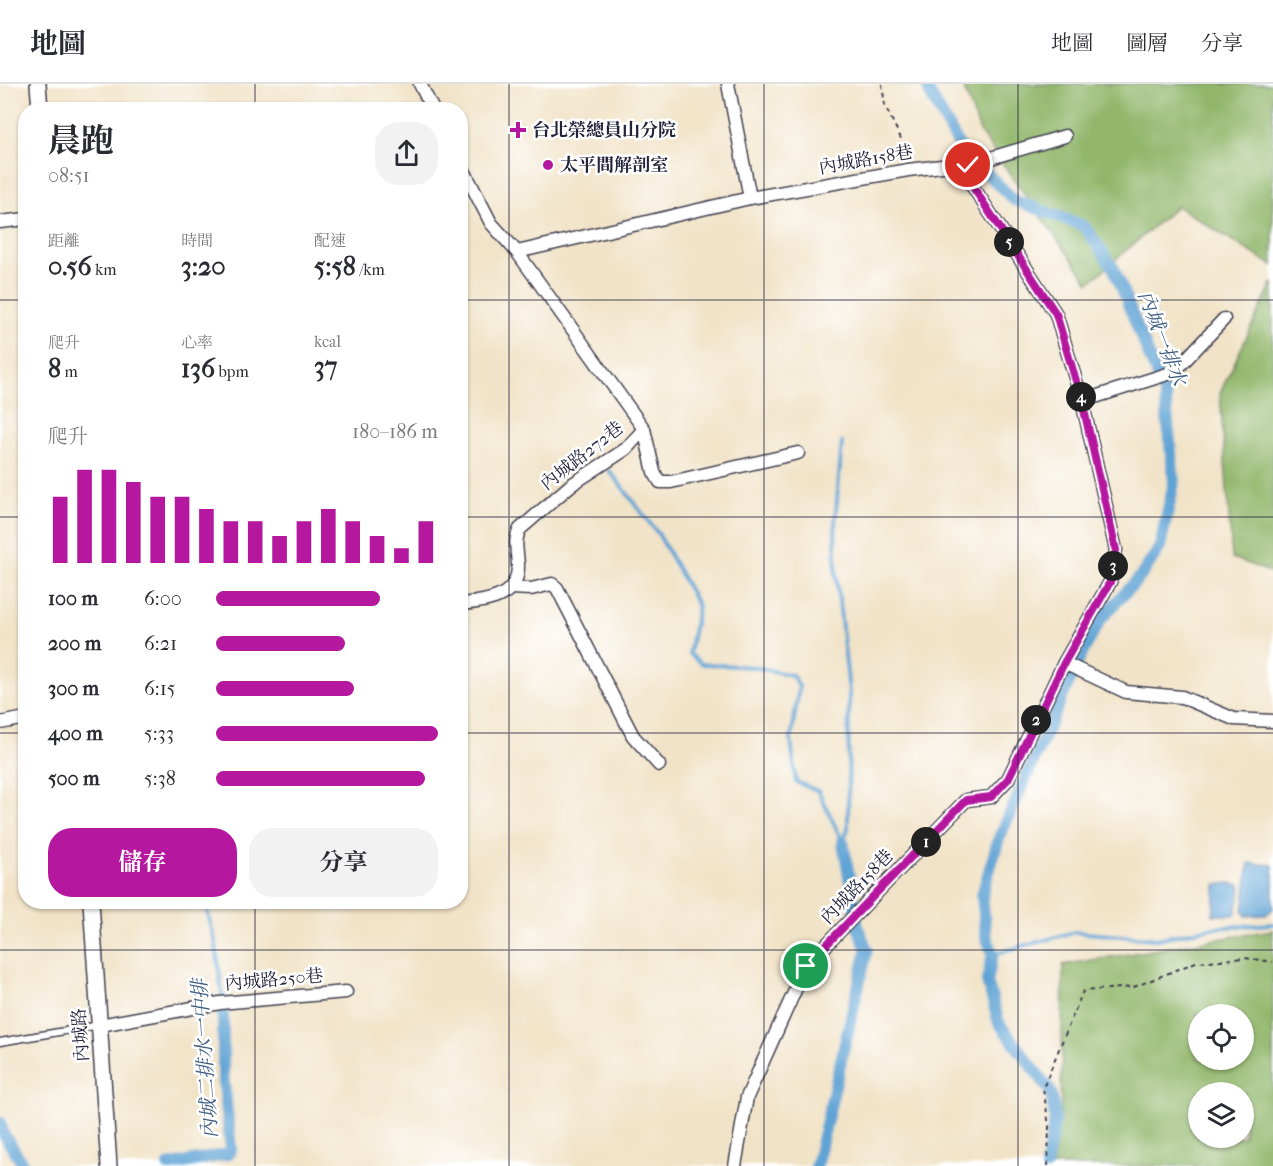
<!DOCTYPE html>
<html lang="zh-TW">
<meta charset="utf-8">
<style>
body{margin:0;font-family:"IM FELL French Canon","Noto Serif TC",serif;background:#f2f2f3;color:#2b2b33;height:100vh;display:flex;flex-direction:column;font-size:22px;white-space:nowrap}
*{box-sizing:border-box;margin:0}
p{font-size:20px;color:#7c7c81}
.icon{flex:none;width:33px;height:33px;fill:none;stroke:currentColor;stroke-width:2;stroke-linecap:round;stroke-linejoin:round}
.map{position:relative;flex:1;overflow:hidden}
.side{position:absolute;left:18px;top:18px;width:450px;height:807px;display:flex;flex-direction:column;background:#fff;border-radius:24px;box-shadow:0 2px 4px #0004}
.side>*{flex:none}
.tools{position:absolute;left:1188px;top:920px;display:grid;gap:12px}
.tools a{display:grid;place-items:center;width:66px;height:66px;border-radius:50%;background:#fff;box-shadow:0 2px 4px #0004;font-size:30px}
.pin{position:absolute;display:grid;place-items:center;width:51px;height:51px;color:#fff;margin:-26px;border:3px solid #fff;border-radius:50%;box-shadow:0 2px 6px #0007}
.km{position:absolute;width:30px;height:30px;margin:-15px;border-radius:50%;background:#222;color:#fff;font-size:16px;line-height:30px;text-align:center}
.round{display:grid;place-items:center;flex:none;width:63px;height:63px;border-radius:24px;background:#f2f2f3}
.head{display:flex;align-items:center;justify-content:space-between;height:102px;padding:0 30px}
h1{font-size:33px;font-weight:700;line-height:45px}
.stats{display:grid;grid-template-columns:repeat(3,1fr);gap:9px;height:102px;padding:6px 30px}
.stats div{display:grid;align-content:center}
.stats b{font-size:26px;font-weight:700}
.stats small{font-size:16px;font-weight:400}
.stats p{font-size:16px}
.chart{height:168px;padding:12px 30px}
.chart p{display:flex;justify-content:space-between}
.chart svg{width:100%;height:108px;margin-top:6px;stroke:#b5179e;stroke-width:6}
.cta{display:flex;gap:12px;margin-top:auto;padding:12px 30px}
.cta a{flex:1;height:69px;border-radius:24px;background:#b5179e;color:#fff;font-size:24px;font-weight:700;line-height:69px;text-align:center}
.cta a+a{background:#f2f2f3;color:#2b2b33}
ul{padding:0 30px;list-style:none;font-size:20px}
li{display:grid;grid-template-columns:96px 72px 1fr;align-items:center;height:45px}
li i{height:15px;border-radius:8px;background:#b5179e}
header{display:flex;align-items:center;gap:36px;box-sizing:border-box;height:84px;padding:0 30px;background:#fff;border-bottom:2px solid #e1e1e2}
header strong{font-size:28px}
nav{display:flex;gap:33px;margin-inline-start:auto;font-size:21px}
.map>svg:first-child{display:block}
</style>
<header>
<strong>地圖</strong>
<nav><a>地圖</a><a>圖層</a><a>分享</a></nav>
</header>
<div class="map">
<svg width="1273" height="1082" viewBox="0 0 1273 1082">
<rect width="100%" height="100%" fill="#fff"/>
<filter id="ink" filterUnits="userSpaceOnUse"><feTurbulence type="fractalNoise" baseFrequency=".0167" numOctaves="2"/><feDisplacementMap in="SourceGraphic" scale="12" xChannelSelector="R" yChannelSelector="G"/><feConvolveMatrix kernelMatrix="1 2 1 2 8 2 1 2 1" color-interpolation-filters="sRGB"/></filter>
<filter id="wash" filterUnits="userSpaceOnUse"><feTurbulence type="fractalNoise" baseFrequency=".008" numOctaves="4" result="noise"/><feDisplacementMap in="SourceGraphic" scale="24" xChannelSelector="R" yChannelSelector="G"/><feGaussianBlur stdDeviation="1.35" result="paint"/><feColorMatrix in="noise" values="0 0 0 0 0 0 0 0 0 0 0 0 0 0 0 0 0 1.4 0 .05"/><feComposite in="paint" operator="in"/></filter>
<g filter="url(#wash)">
<rect width="100%" height="100%" fill="#f1e3c7"/>
<g fill="#92b76c" stroke="#5a6c54" stroke-width="1.5" fill-rule="evenodd">
<polygon points="962,0 1273,0 1273,182 1177,122 1089,199 981,50"/>
<polygon points="1273,198 1273,489 1232,474 1220,309"/>
<path d="M1273,846V1082H1052L1061,1023L1063,881ZM1198,930H1244V975H1198ZM1198,1008H1244V1053H1198Z"/>
</g>
<g fill="#5ea3d4" stroke="#406288" stroke-width="1.5">
<polygon points="1249,779 1273,781 1273,825 1266,831 1246,832 1243,826"/>
<polygon points="1229,799 1240,801 1241,807 1235,831 1213,831 1216,801"/>
</g>
<g fill="none" stroke-linecap="round" stroke-linejoin="round">
<g stroke="#5ea3d4" stroke-width="4">
<polyline points="842,358 835,439 836,490 849,607 848,745 843,757"/>
<polyline points="609,386 659,451 698,522 689,570 702,580 754,583 792,591 799,602 791,656 796,698 818,707 843,758"/>
<polyline points="205,818 216,861 223,917"/>
<polyline points="993,870 1075,848 1157,855 1211,844 1273,840"/>
</g>
<g stroke="#5ea3d4" stroke-width="12">
<polyline points="927,0 929,8 960,63 1014,116 1084,142 1114,185 1165,311 1174,398 1160,463 1141,492 1101,535 1080,573 999,754 982,811 986,852 993,870 987,897 999,939 1051,1008 1055,1034 1046,1082"/>
<polyline points="0,1038 3,1049 24,1082"/>
<polyline points="168,1082 228,1070 231,1066 223,990 223,917"/>
<polyline points="816,1082 867,866 858,843 843,758"/>
</g>
</g>
</g>
<g filter="url(#ink)">
<g fill="none" stroke-linecap="round" stroke-linejoin="round">
<defs>
<polyline id="service" points="0,958 100,941"/>
<g id="minor">
<polyline points="420,0 433,26"/>
<polyline points="728,0 750,114"/>
<polyline points="460,79 491,139 517,168 644,345 654,388 660,398 671,398 798,369"/>
<polyline points="960,83 1065,52"/>
<polyline points="0,138 26,135"/>
<polyline points="517,168 750,114 908,86 950,81 960,83 1056,230 1082,317 1116,466 1110,498 1064,579 1008,695 991,713 966,716 806,882 747,1013 735,1082"/>
<polyline points="1082,317 1174,288 1224,235"/>
<polyline points="511,504 531,505 552,500 557,504 633,652 659,681"/>
<path d="M460,520C485,518 518,514 518,483C518,469 513,458 520,445L571,401L626,365L644,345"/>
<polyline points="1064,579 1126,608 1182,613 1234,635 1273,637"/>
<polyline points="0,639 26,634"/>
<polyline points="100,941 220,919 346,908"/>
</g>
<g id="tertiary">
<polyline points="38,0 40,26"/>
<polyline points="91,818 109,1082"/>
</g>
</defs>
<use href="#service" stroke="#413f50" stroke-width="9"/>
<use href="#minor" stroke="#413f50" stroke-width="15"/>
<use href="#tertiary" stroke="#413f50" stroke-width="18"/>
<g stroke="#413f50" stroke-width="2" stroke-dasharray="4.5 4.5" stroke-linecap="butt">
<polyline points="882,0 885,22 911,75"/>
<polyline points="1048,1082 1049,1042 1043,1004 1083,907 1134,903 1196,878 1245,874 1273,878"/>
</g>
<use href="#service" stroke="#fff" stroke-width="6"/>
<use href="#minor" stroke="#fff" stroke-width="12"/>
<use href="#tertiary" stroke="#fff" stroke-width="15"/>
</g>
</g>
<g fill="none" stroke-linecap="round" stroke-linejoin="round" filter="url(#ink)">
<defs>
<polyline id="route" points="806,882 966,716 991,713 1008,695 1064,579 1110,498 1116,466 1082,317 1056,230 960,83 968,81"/>
</defs>
<use href="#route" stroke="#fff" stroke-width="12"/>
<use href="#route" stroke="#b5179e" stroke-width="8"/>
</g>
<path fill="none" stroke="#22223b" stroke-width="1.5" stroke-opacity="0.55" d="M255,0V26M509,0V1082M764,0V1082M1018,0V1082M0,216H26M460,216H1273M0,433H26M460,433H1273M0,649H26M460,649H1273M255,818V1082M0,866H1273"/>
<g fill="#b5179e" stroke="#fff" stroke-width="2">
<path d="M515 37h6v6h6v6h-6v6h-6v-6h-6v-6h6z"/>
<circle cx="548" cy="81" r="6"/>
</g>
<g text-anchor="middle" dominant-baseline="central" stroke-width="5" stroke-linejoin="round" paint-order="stroke">
<g font-size="18" font-weight="bold" fill="#22223b" stroke="#fff" text-anchor="start">
<text x="532" y="46">台北榮總員山分院</text>
<text x="560" y="81">太平間解剖室</text>
</g>
<g font-size="18" fill="#22223b" stroke="#fff">
<text transform="translate(866 76) rotate(-10)">內城路158巷</text>
<text transform="translate(582 372) rotate(-38)">內城路272巷</text>
<text transform="translate(857 803) rotate(-46)">內城路158巷</text>
<text transform="translate(274 896) rotate(-5)">內城路250巷</text>
<text transform="translate(81 951) rotate(-94)">內城路</text>
</g>
<g font-size="20" font-style="italic" fill="#3d5c80" stroke="#fff">
<text transform="translate(1162 254) rotate(69)">內城一排水</text>
<text transform="translate(205 975) rotate(-94)">內城二排水一中排</text>
</g>
</g>
</svg>
<div class="tools">
<a><svg class="icon" aria-label="locate" viewBox="0 0 24 24"><circle cx="12" cy="12" r="6"/><path d="M12 2v4M12 18v4M2 12h4M18 12h4"/></svg></a>
<a><svg class="icon" aria-label="layers" viewBox="0 0 24 24"><path d="M12 4l9 5-9 5-9-5zM3 14l9 5 9-5"/></svg></a>
</div>
<div class="pin" style="left:806px;top:882px;background:#1e9e55"><svg class="icon" aria-label="arrive" viewBox="0 0 24 24"><path d="M6 21V4h12l-3 4 3 4H6"/></svg></div>
<div class="pin" style="left:968px;top:81px;background:#d93025"><svg class="icon" aria-label="check" viewBox="0 0 24 24"><path d="M5 12l5 5 9-10"/></svg></div>
<b class="km" style="left:926px;top:758px">1</b>
<b class="km" style="left:1036px;top:636px">2</b>
<b class="km" style="left:1113px;top:482px">3</b>
<b class="km" style="left:1081px;top:313px">4</b>
<b class="km" style="left:1009px;top:158px">5</b>
<section class="side">
<div class="head"><div><h1>晨跑</h1><p>08:51</p></div><a class="round"><svg class="icon" aria-label="share" viewBox="0 0 24 24"><path d="M12 15V3M7 8l5-5 5 5M5 13v7h14v-7"/></svg></a></div>
<div class="stats">
<div><p>距離</p><b>0.56<small> km</small></b></div>
<div><p>時間</p><b>3:20</b></div>
<div><p>配速</p><b>5:58<small> /km</small></b></div>
</div>
<div class="stats">
<div><p>爬升</p><b>8<small> m</small></b></div>
<div><p>心率</p><b>136<small> bpm</small></b></div>
<div><p>kcal</p><b>37</b></div>
</div>
<div class="chart"><p><span>爬升</span>180–186 m</p>
<svg viewBox="0 0 160 44" preserveAspectRatio="none"><path d="M5 44V17M15 44V6M25 44V6M35 44V11M45 44V17M55 44V17M65 44V22M75 44V27M85 44V27M95 44V33M105 44V27M115 44V22M125 44V27M135 44V33M145 44V38M155 44V27"/></svg>
</div>
<ul>
<li><b>100 m</b>6:00<i style="width:74%"></i></li>
<li><b>200 m</b>6:21<i style="width:58%"></i></li>
<li><b>300 m</b>6:15<i style="width:62%"></i></li>
<li><b>400 m</b>5:33<i style="width:100%"></i></li>
<li><b>500 m</b>5:38<i style="width:94%"></i></li>
</ul>
<div class="cta"><a>儲存</a><a>分享</a></div>
</section>
</div>
